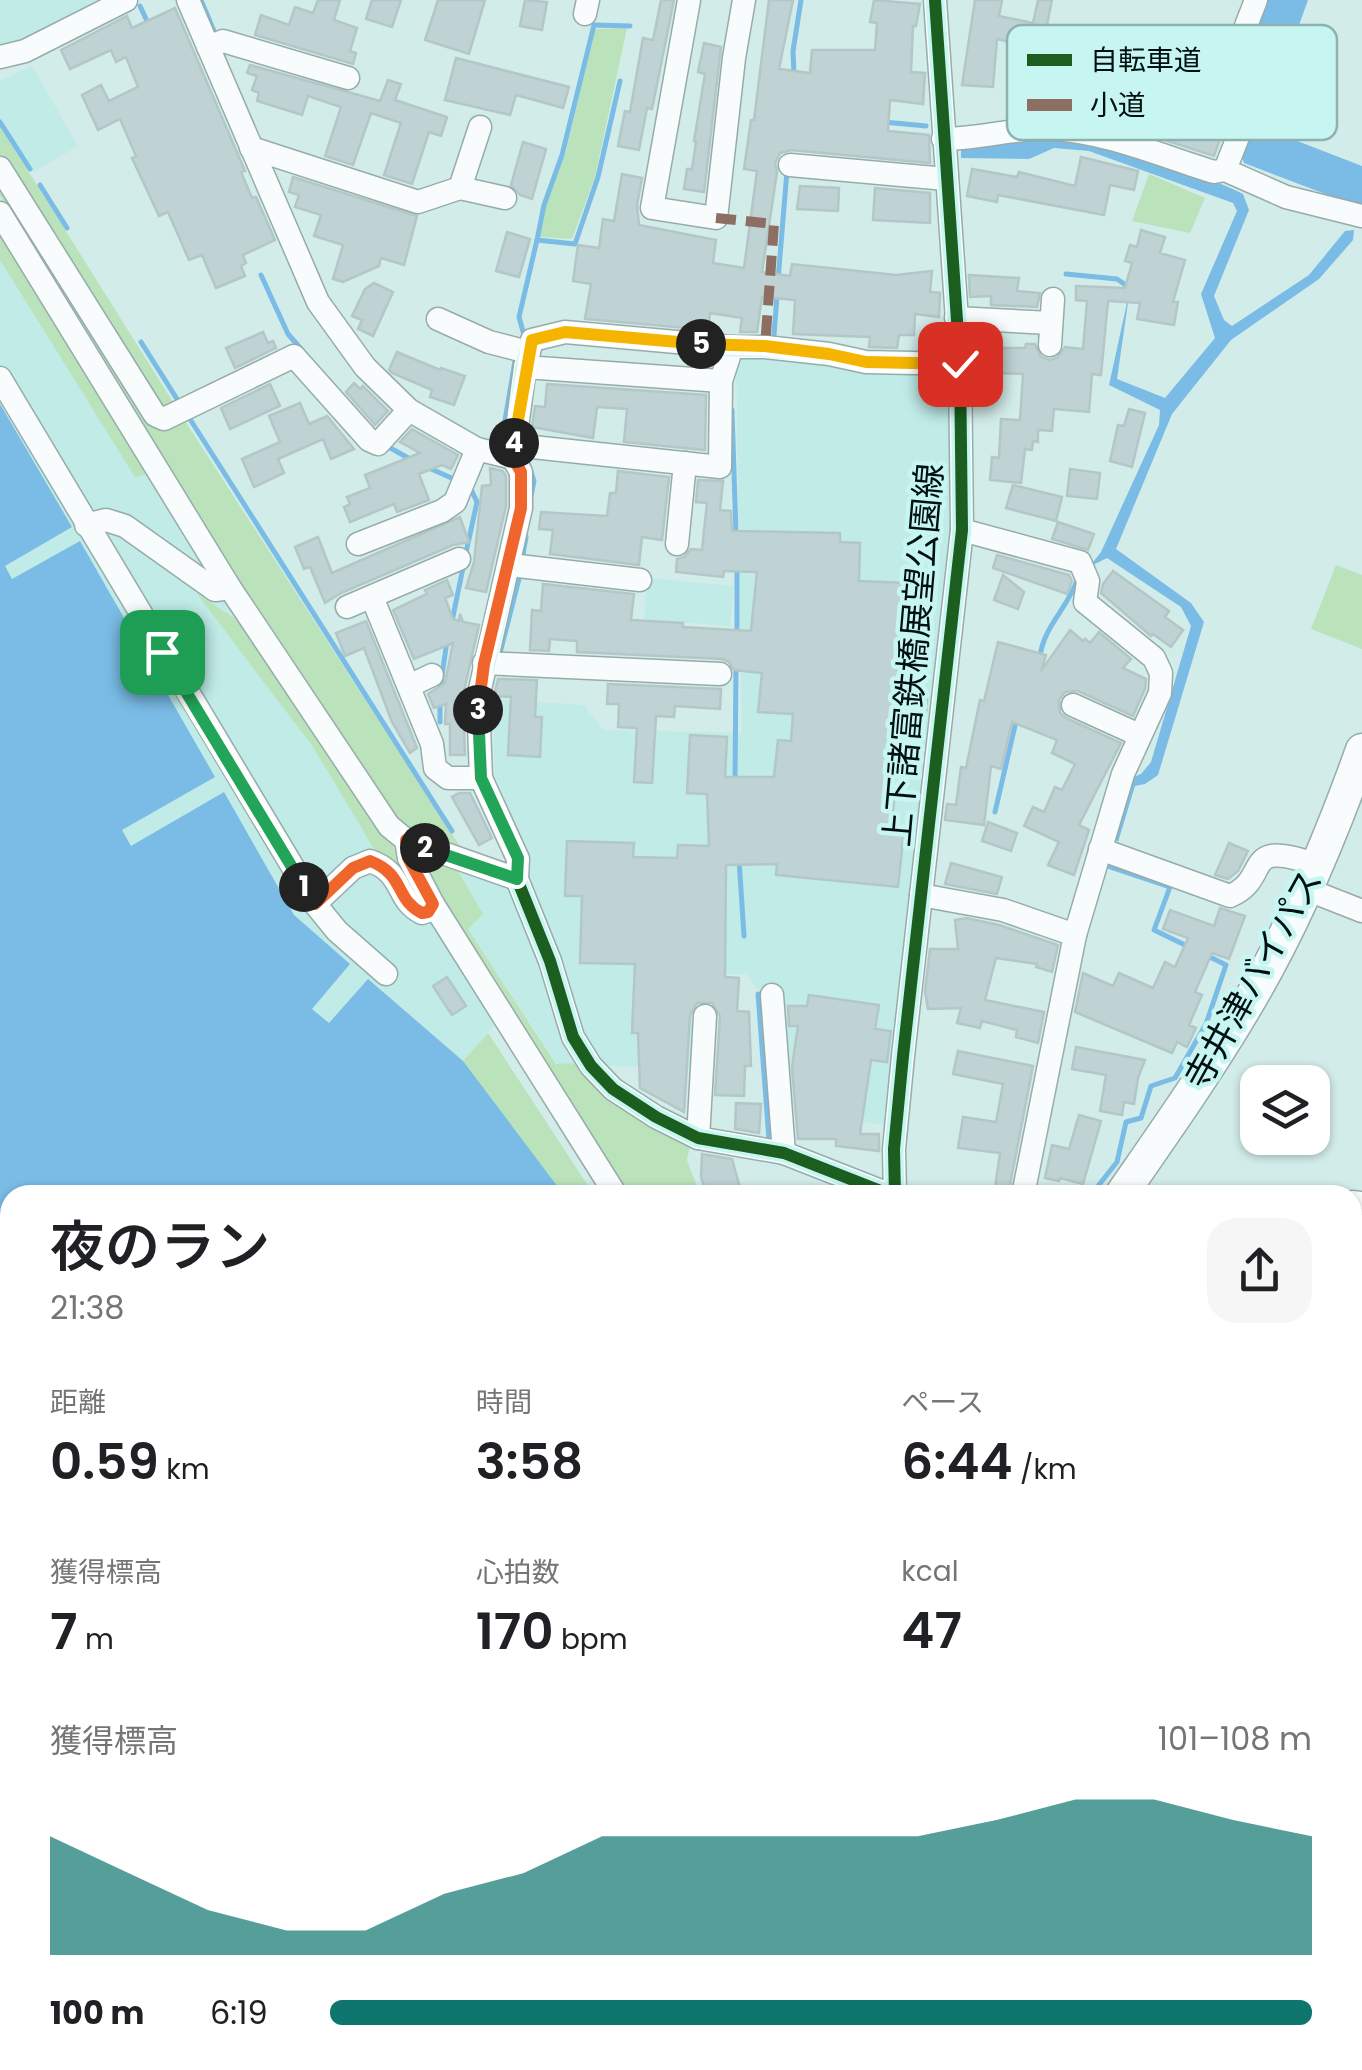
<!DOCTYPE html>
<html lang="ja">
<meta charset="utf-8">
<style>
body{margin:0;font-family:Poppins,"Noto Sans JP",sans-serif;background:#f6f6f6;color:#202124;height:100vh;display:flex;flex-direction:column;font-size:38px;white-space:nowrap}
*{box-sizing:border-box;margin:0}
p{font-size:32px;color:#757577}
.icon{flex:none;width:55px;height:55px;fill:none;stroke:currentColor;stroke-width:2;stroke-linecap:round;stroke-linejoin:round}
.map{position:relative;flex:1;overflow:hidden}
.panel{position:absolute;left:0px;top:1185px;width:1362px;height:885px;display:flex;flex-direction:column;background:#fff;border-radius:30px 30px 0 0;box-shadow:0 2px 8px #0004}
.panel>*{flex:none}
.fabs{position:absolute;left:1240px;top:1065px;display:grid;gap:20px}
.fabs a{display:grid;place-items:center;width:90px;height:90px;border-radius:20px;background:#fff;box-shadow:0 2px 8px #0004;font-size:50px}
.pin{position:absolute;display:grid;place-items:center;width:85px;height:85px;color:#fff;margin:-42px;border-radius:20px;box-shadow:0 5px 15px #0006}
.km{position:absolute;width:50px;height:50px;margin:-25px;border-radius:50%;background:#222;color:#fff;font-size:28px;line-height:50px;text-align:center}
.round{display:grid;place-items:center;flex:none;width:105px;height:105px;border-radius:30px;background:#f6f6f6}
.summary{display:flex;align-items:center;justify-content:space-between;height:170px;padding:0 50px}
h1{font-size:55px;font-weight:600;line-height:75px}
.stats{display:grid;grid-template-columns:repeat(3,1fr);gap:15px;height:170px;padding:10px 50px}
.stats div{display:grid;align-content:center}
.stats b{font-size:50px;font-weight:600}
.stats small{font-size:28px;font-weight:400}
.stats p{font-size:28px}
.chart{height:280px;padding:20px 50px}
.chart p{display:flex;justify-content:space-between}
.chart svg{width:100%;height:180px;margin-top:10px;fill:#0f766e;opacity:.7}
ul{padding:0 50px;list-style:none;font-size:32px}
li{display:grid;grid-template-columns:160px 120px 1fr;align-items:center;height:75px}
li i{height:25px;border-radius:12px;background:#0f766e}
.map>svg:first-child{display:block}
</style>
<div class="map">
<svg width="1362" height="2070" viewBox="0 0 1362 2070">
<rect width="100%" height="100%" fill="#d2ece9"/>
<g fill="#c0ebe7">
<polygon points="0,0 105,0 6,47 0,46"/>
<polygon points="32,66 78,146 34,172 0,117 0,81"/>
<polygon points="0,232 386,830 405,874 499,1020 463,1061 10,1195 0,1186"/>
<polygon points="736,354 950,374 950,532 886,1125 774,1107 763,997 746,974 704,974 700,1069 557,1064 468,929 454,864 529,888 520,842 495,775 492,699 584,705 603,730 742,733"/>
<polygon points="647,578 734,586 730,626 644,619"/>
<polygon points="1362,1288 1362,1466 1353,1462 1352,1311"/>
</g>
<g fill="#bbe3bb">
<polygon points="627,28 595,177 572,239 540,237 545,207 566,151 595,29"/>
<polygon points="0,126 183,418 463,851 454,864 483,914 468,929 556,1064 579,1063 691,1141 687,1160 700,1195 629,1195 415,860 420,852 247,595 0,196"/>
<polygon points="1149,174 1205,198 1190,233 1132,221"/>
<polygon points="0,232 150,473 135,477 0,260"/>
<polygon points="1336,565 1362,575 1362,649 1311,629"/>
<polygon points="197,594 244,624 386,830 405,874 374,849 313,747"/>
<polygon points="368,979 463,1061 488,1033 594,1195 514,1195"/>
</g>
<g fill="#7abce6">
<polygon points="1268,0 1308,0 1299,25 1327,38 1287,137 1362,166 1362,208 1244,163 1241,154 1278,61 1250,49"/>
<path d="M1040,137C1098,141 1191,168 1243,194L1249,210L1214,296L1224,320L1232,326L1309,275L1345,231L1354,230L1353,240L1319,279L1231,340L1172,414L1116,549L1191,603L1204,622L1158,775L1145,784L1135,786L1118,842L1112,837L1129,779L1141,774L1151,762L1191,626L1181,607L1107,558L1089,567L1101,552L1159,425L1160,410L1109,385L1130,289L1117,379L1165,398L1215,338L1201,294L1237,211L1233,203L1089,151L1054,148L1029,159L961,158V148Z"/>
<polygon points="0,404 72,527 5,566 12,579 80,541 215,777 122,830 131,846 224,792 294,915 350,964 312,1009 329,1023 368,979 463,1061 564,1195 10,1195 10,2060 1210,2060 1220,2070 0,2070"/>
</g>
<g fill="none" stroke-linecap="round" stroke-linejoin="round">
<g stroke="#7abce6" stroke-width="5">
<polyline points="201,0 216,36"/>
<polyline points="140,6 147,21"/>
<polyline points="794,76 793,51 801,0"/>
<polyline points="0,122 30,169"/>
<polyline points="884,122 926,126"/>
<polyline points="40,185 67,228"/>
<polyline points="537,240 544,205 562,155 594,25 630,26"/>
<polyline points="1066,274 1117,279 1130,288"/>
<polyline points="261,275 288,334 302,350"/>
<polyline points="778,280 787,171"/>
<polyline points="524,335 519,317 537,240 575,244 598,177 620,81"/>
<polyline points="774,335 777,296"/>
<polyline points="141,342 177,399"/>
<polyline points="732,410 736,534"/>
<polyline points="188,416 452,831"/>
<polyline points="498,443 501,444 516,355"/>
<polyline points="385,445 410,459"/>
<polyline points="527,460 534,481 531,496"/>
<polyline points="429,468 456,480"/>
<polyline points="465,557 477,502 470,487"/>
<polyline points="522,560 526,537"/>
<polyline points="737,565 737,634"/>
<polyline points="452,621 463,568"/>
<path d="M1040,656C1044,626 1068,608 1078,578"/>
<polyline points="499,657 521,571"/>
<polyline points="440,689 447,641"/>
<polyline points="440,722 440,700"/>
<polyline points="735,784 736,665"/>
<polyline points="995,812 1017,717"/>
<polyline points="739,859 744,936"/>
<polyline points="1112,859 1110,867 1170,887 1154,930 1187,946"/>
<polyline points="758,994 769,1140"/>
<polyline points="1091,1195 1117,1162 1126,1122 1141,1118 1151,1086 1175,1078 1206,1024 1226,965 1206,955"/>
</g>
</g>
<g fill="#bfd3d4" stroke="#b3c7c7" stroke-width="2.5">
<polygon points="318,0 340,0 334,20 357,28 350,51 356,53 353,64 255,35 261,15 289,25 295,7 313,13"/>
<polygon points="372,0 401,0 392,27 366,19"/>
<polygon points="438,0 485,0 469,54 425,40"/>
<polygon points="525,0 547,2 542,30 520,26"/>
<polygon points="661,0 674,0 652,109 647,108 639,150 618,146 625,111 630,112 643,38 653,40"/>
<polygon points="769,0 793,0 779,69 810,73 812,50 875,50 877,23 870,22 874,0 920,4 916,26 913,26 911,72 925,73 923,104 890,100 888,131 929,135 930,163 791,150 780,153 775,163 777,172 762,272 790,276 792,264 896,275 932,271 930,292 940,293 939,317 915,314 914,335 899,335 897,348 869,347 870,337 793,334 795,300 762,297 757,332 740,332 742,318 710,313 708,330 585,319 591,284 573,281 578,245 599,248 603,219 614,221 622,174 642,178 637,205 639,225 716,240 713,263 744,268 757,171 744,169 751,120 754,120"/>
<polygon points="975,0 1002,0 999,16 1033,23 1038,0 1052,0 1042,49 997,39 993,87 962,85"/>
<polygon points="175,8 245,171 241,172 252,198 256,197 275,240 243,255 246,263 241,266 245,276 216,288 202,255 189,260 168,212 159,216 132,158 136,156 120,119 98,130 82,95 101,85 109,101 138,87 126,57 116,62 111,50 70,69 61,50 127,16 132,28"/>
<polygon points="704,43 721,47 704,192 684,189 687,169 692,169 696,142 694,141 705,74 698,72"/>
<polygon points="1184,46 1226,61 1243,74 1214,156 1152,136"/>
<polygon points="456,58 569,87 563,108 516,95 510,115 445,100"/>
<polygon points="250,65 380,101 388,80 401,84 395,100 447,117 441,136 429,132 412,184 384,175 401,123 371,113 353,165 325,156 341,107 308,96 302,115 257,101 259,93 252,90 257,76 247,73"/>
<polygon points="523,142 546,149 532,199 520,195 511,185"/>
<polygon points="1081,157 1138,171 1134,190 1110,185 1104,215 998,195 997,202 967,196 972,169 1017,177 1019,172 1075,186"/>
<polygon points="293,177 417,216 404,265 381,258 379,266 343,282 333,279 343,245 314,236 321,215 295,207 299,195 289,192"/>
<polygon points="800,186 839,188 838,211 797,209"/>
<polygon points="875,188 930,193 930,223 873,220"/>
<polygon points="1141,230 1165,237 1160,253 1185,260 1173,302 1178,302 1174,325 1137,319 1140,303 1108,301 1101,375 1092,374 1089,412 1054,409 1052,431 1038,430 1038,442 1033,441 1032,450 1025,449 1021,483 990,480 992,457 999,458 1001,419 1020,420 1023,374 992,373 992,348 1025,348 1026,344 1035,344 1041,357 1050,360 1057,358 1065,347 1083,349 1087,301 1076,300 1076,286 1125,288 1132,263 1125,261 1130,245 1137,247"/>
<polygon points="507,232 530,239 519,277 496,271"/>
<polygon points="969,275 1019,278 1017,291 1040,293 1037,307 991,305 991,296 970,297"/>
<polygon points="374,283 393,292 373,336 358,329 362,320 352,316 365,289"/>
<polygon points="263,332 268,343 273,341 276,348 235,368 226,348"/>
<polygon points="397,352 440,370 441,368 465,376 454,405 430,397 432,390 392,373 389,370"/>
<polygon points="354,383 360,389 363,386 388,411 375,425 346,392"/>
<polygon points="270,384 280,406 230,429 221,408"/>
<polygon points="547,384 706,395 705,450 624,442 627,409 597,407 593,438 532,427 535,406 545,407"/>
<polygon points="300,403 309,424 327,416 354,449 331,459 323,439 278,459 284,473 254,487 242,459 280,442 269,416"/>
<polygon points="1129,409 1145,413 1132,467 1110,461 1118,425 1124,426"/>
<polygon points="412,429 458,455 451,469 442,465 419,474 429,500 397,512 394,504 350,522 344,507 350,504 347,497 370,488 365,475 420,453 400,442"/>
<polygon points="490,468 503,471 506,476 506,506 486,592 466,588 474,562 482,486 491,485"/>
<polygon points="1070,469 1100,473 1097,499 1067,496"/>
<polygon points="618,471 669,477 662,540 642,537 639,565 550,554 553,530 539,529 541,512 607,516 610,493 616,493"/>
<polygon points="698,480 723,481 720,510 731,511 732,531 840,533 840,542 860,543 859,581 908,583 897,696 927,699 926,714 899,712 889,801 894,801 891,830 904,831 898,887 776,875 777,864 726,865 725,977 739,978 737,1011 749,1012 751,1066 745,1066 744,1096 715,1095 720,1016 712,1003 697,1003 690,1015 684,1112 640,1088 638,1033 632,1033 635,964 580,963 582,896 565,896 567,841 634,843 633,857 677,858 678,845 709,846 707,794 687,793 690,735 727,737 725,777 774,777 778,740 791,741 793,714 758,712 762,673 734,670 729,662 722,659 577,652 577,641 550,639 549,651 530,650 532,610 541,611 543,584 634,594 631,620 683,623 683,627 751,631 757,572 724,571 723,577 676,572 677,559 684,557 691,549 702,550 707,503 696,502"/>
<polygon points="1013,485 1062,497 1056,521 1006,508"/>
<polygon points="460,517 469,542 453,545 341,593 325,603 310,567 304,569 295,547 318,537 332,573"/>
<polygon points="1058,522 1094,534 1088,550 1052,539"/>
<polygon points="997,555 1069,575 1072,581 1067,594 993,568"/>
<polygon points="1113,571 1169,611 1165,617 1183,630 1171,647 1153,634 1151,636 1101,593 1103,584"/>
<polygon points="1003,575 1024,592 1018,609 994,600"/>
<polygon points="447,580 453,595 445,598 453,619 459,621 460,614 463,622 479,625 463,695 465,755 450,755 450,724 445,724 446,704 434,708 428,694 445,683 453,643 414,659 393,610 427,594 425,590"/>
<polygon points="366,621 417,748 410,753 392,722 364,648 345,656 336,633"/>
<polygon points="1070,630 1083,641 1085,639 1090,643 1099,632 1131,659 1123,668 1146,679 1145,689 1133,716 1078,691 1065,692 1059,700 1060,713 1066,718 1121,743 1079,825 1089,830 1074,875 1048,865 1059,842 1024,826 1033,807 1044,812 1055,787 1062,790 1075,764 1052,753 1057,740 1012,722 1001,769 991,766 984,825 945,820 947,804 956,805 961,767 966,768 980,700 984,701 998,642 1046,655 1041,671"/>
<polygon points="498,679 537,680 535,717 542,717 540,757 508,755 511,697 494,696"/>
<polygon points="608,684 721,689 720,709 675,706 674,717 656,716 652,783 634,782 637,728 618,727 619,704 607,704"/>
<polygon points="459,793 470,793 492,838 479,845 452,797"/>
<polygon points="988,822 1017,833 1011,851 982,841"/>
<polygon points="1229,843 1248,851 1238,871 1228,879 1215,875"/>
<polygon points="951,863 1002,877 997,894 945,884"/>
<polygon points="1220,908 1245,916 1229,959 1212,953 1195,992 1202,995 1189,1025 1196,1028 1187,1047 1177,1042 1172,1053 1075,1012 1083,973 1113,986 1119,973 1153,988 1165,962 1175,967 1188,938 1163,929 1170,910 1214,926"/>
<polygon points="966,918 999,925 1058,945 1052,972 1036,967 1037,964 996,958 985,1000 1044,1012 1038,1043 1016,1037 1017,1030 982,1021 980,1028 957,1023 961,1008 928,1009 925,991 930,949 958,949 955,920"/>
<polygon points="447,977 466,1006 452,1015 433,986"/>
<polygon points="809,995 879,1005 875,1029 891,1031 887,1062 871,1060 860,1134 879,1134 879,1151 836,1146 836,1139 798,1139 792,1067 798,1026 789,1026 788,1006 807,1006"/>
<polygon points="1076,1047 1145,1060 1138,1078 1134,1104 1124,1102 1122,1115 1100,1111 1106,1075 1072,1069"/>
<polygon points="958,1051 1033,1066 1008,1195 994,1195 1000,1153 958,1148 963,1117 996,1122 1003,1084 953,1074"/>
<polygon points="736,1103 761,1104 759,1133 735,1129"/>
<polygon points="1079,1115 1101,1121 1083,1184 1060,1178 1059,1181 1045,1178 1052,1145 1069,1149"/>
<polygon points="702,1154 732,1159 742,1195 707,1195 701,1177"/>
</g>
<g fill="none" stroke-linecap="round" stroke-linejoin="round">
<defs>
<g id="minor">
<polyline points="188,0 318,302 365,367 409,410 477,449 513,458"/>
<polyline points="689,0 652,208 716,218 734,58 744,0"/>
<polyline points="585,14 588,0"/>
<polyline points="208,47 223,41 348,78"/>
<polyline points="0,57 25,51 126,0"/>
<path d="M943,139C980,139 1017,127 1053,129C1107,132 1162,156 1214,172L1225,170L1286,197L1362,216"/>
<polyline points="251,148 418,202 460,188 480,127"/>
<polyline points="790,165 946,179"/>
<polyline points="0,168 155,415 164,419 294,356 369,440 378,444 409,410"/>
<polyline points="1225,170 1263,73 1259,65 1240,56 1237,49 1256,0"/>
<polyline points="460,188 505,198"/>
<polyline points="0,213 230,588 389,826 406,840 517,879"/>
<polyline points="956,318 1051,323"/>
<polyline points="438,319 489,342 528,352"/>
<polyline points="1050,345 1053,299"/>
<polyline points="525,367 721,381"/>
<polyline points="0,378 315,904 337,931 386,974"/>
<polyline points="514,445 720,467 721,381 732,347"/>
<polyline points="86,525 106,520 125,526 215,590 230,588"/>
<polyline points="962,530 1080,562 1088,581 1085,602 1154,658 1161,673 1160,693 1123,774 1075,935 1023,1195"/>
<polyline points="358,544 442,511 455,502 477,449"/>
<polyline points="677,544 685,463"/>
<polyline points="510,565 640,580"/>
<polyline points="372,597 432,744 435,768 448,778 481,778"/>
<polyline points="347,607 459,559"/>
<polyline points="484,663 720,674"/>
<polyline points="409,686 432,675"/>
<polyline points="1073,705 1139,735"/>
<polyline points="406,840 409,858 433,904 616,1195"/>
<path d="M1100,849L1230,896C1273,878 1238,837 1317,865"/>
<polyline points="1306,889 1362,911"/>
<polyline points="921,895 1003,910 1075,935"/>
<path d="M315,904L353,868L370,861C405,873 395,900 422,913L428,911L433,904"/>
<polyline points="772,995 784,1153"/>
<polyline points="698,1138 705,1016"/>
<polyline points="891,1195 784,1153 698,1138 656,1117 613,1089 591,1066 573,1037 550,961 517,879 518,859 481,778 478,698 521,508 521,472 513,458 525,367 532,340 565,332 732,347 765,347 829,354 866,362 960,364"/>
<polyline points="895,1195 894,1149 903,1056 962,530 960,364 935,0"/>
<polyline points="1352,1202 1362,1203"/>
<polyline points="1352,1480 1362,1484"/>
<polyline points="0,1876 10,1870"/>
<polyline points="1352,2009 1362,2013"/>
<polyline points="1231,2060 1241,2070"/>
</g>
<g id="highway">
<path d="M1121,1195C1166,1130 1212,1065 1252,996C1297,919 1332,834 1362,750"/>
<polyline points="1303,2060 1313,2070"/>
</g>
</defs>
<use href="#minor" stroke="#97acaa" stroke-width="25"/>
<use href="#highway" stroke="#97acaa" stroke-width="35"/>
<use href="#minor" stroke="#f8fcfc" stroke-width="22"/>
<use href="#highway" stroke="#f8fcfc" stroke-width="32"/>
<g stroke="#8d6e63" stroke-width="10" stroke-dasharray="20 10" stroke-linecap="butt">
<polyline points="716,218 774,224 765,347"/>
<polyline points="0,1876 10,1870"/>
</g>
<defs>
<g id="cycleway">
<polyline points="891,1195 784,1153 698,1138 656,1117 613,1089 591,1066 573,1037 550,961 517,879 518,859 481,778 478,698 521,508 521,472 513,458 525,367 532,340 565,332 732,347 765,347 829,354 866,362 960,364"/>
<polyline points="895,1195 894,1149 903,1056 962,530 960,364 935,0"/>
</g>
</defs>
<use href="#cycleway" stroke="#c7f6f2" stroke-width="19"/>
<use href="#cycleway" stroke="#1b5e20" stroke-width="12"/>
</g>
<g fill="none" stroke-linecap="round" stroke-linejoin="round">
<defs>
<polyline id="split-1" points="162,652 304,887"/>
<path id="split-2" d="M304,887L315,904L353,868L370,861C405,874 395,900 422,913L428,912L433,904L408,858L406,840L425,848"/>
<polyline id="split-3" points="425,848 517,879 518,858 481,778 478,710"/>
<polyline id="split-4" points="478,710 484,664 521,508 521,472 513,458 514,443"/>
<polyline id="split-5" points="514,443 532,340 565,332 701,344"/>
<polyline id="split-6" points="701,344 765,346 829,354 866,362 960,364"/>
</defs>
<use href="#split-1" stroke="#fff" stroke-width="20"/>
<use href="#split-2" stroke="#fff" stroke-width="20"/>
<use href="#split-3" stroke="#fff" stroke-width="20"/>
<use href="#split-4" stroke="#fff" stroke-width="20"/>
<use href="#split-5" stroke="#fff" stroke-width="20"/>
<use href="#split-6" stroke="#fff" stroke-width="20"/>
<use href="#split-1" stroke="#22a559" stroke-width="12"/>
<use href="#split-2" stroke="#f0652b" stroke-width="12"/>
<use href="#split-3" stroke="#22a559" stroke-width="12"/>
<use href="#split-4" stroke="#f0652b" stroke-width="12"/>
<use href="#split-5" stroke="#f5b400" stroke-width="12"/>
<use href="#split-6" stroke="#f5b400" stroke-width="12"/>
</g>
<g text-anchor="middle" dominant-baseline="central" stroke-width="9" stroke-linejoin="round" paint-order="stroke">
<g font-size="35" fill="#021110" stroke="#c7f6f2">
<text transform="translate(913 655) rotate(-85)">上下諸富鉄橋展望公園線</text>
<text transform="translate(1253 979) rotate(-61)">寺井津バイパス</text>
</g>
</g>
<rect x="1007" y="25" width="330" height="115" rx="15" fill="#c7f6f2" stroke="#8cb1ae" stroke-width="2.5"/>
<rect x="1027" y="54" width="45" height="12" fill="#1b5e20"/>
<rect x="1027" y="99" width="45" height="12" fill="#8d6e63"/>
<g font-size="28" fill="#021110">
<text x="1090" y="70">自転車道</text>
<text x="1090" y="115">小道</text>
</g>
</svg>
<div class="fabs">
<a><svg class="icon" aria-label="layers" viewBox="0 0 24 24"><path d="M12 4l9 5-9 5-9-5zM3 14l9 5 9-5"/></svg></a>
</div>
<div class="pin" style="left:162px;top:652px;background:#1e9e55"><svg class="icon" aria-label="arrive" viewBox="0 0 24 24"><path d="M6 21V4h12l-3 4 3 4H6"/></svg></div>
<div class="pin" style="left:960px;top:364px;background:#d93025"><svg class="icon" aria-label="check" viewBox="0 0 24 24"><path d="M5 12l5 5 9-10"/></svg></div>
<b class="km" style="left:304px;top:887px">1</b>
<b class="km" style="left:425px;top:848px">2</b>
<b class="km" style="left:478px;top:710px">3</b>
<b class="km" style="left:514px;top:443px">4</b>
<b class="km" style="left:701px;top:344px">5</b>
<section class="panel">
<div class="summary"><div><h1>夜のラン</h1><p>21:38</p></div><a class="round"><svg class="icon" aria-label="share" viewBox="0 0 24 24"><path d="M12 15V3M7 8l5-5 5 5M5 13v7h14v-7"/></svg></a></div>
<div class="stats">
<div><p>距離</p><b>0.59<small> km</small></b></div>
<div><p>時間</p><b>3:58</b></div>
<div><p>ペース</p><b>6:44<small> /km</small></b></div>
</div>
<div class="stats">
<div><p>獲得標高</p><b>7<small> m</small></b></div>
<div><p>心拍数</p><b>170<small> bpm</small></b></div>
<div><p>kcal</p><b>47</b></div>
</div>
<div class="chart"><p><span>獲得標高</span>101–108 m</p>
<svg viewBox="0 0 160 44" preserveAspectRatio="none"><path d="M0 44V15L10 24L20 33L30 38L40 38L50 29L60 24L70 15L80 15L90 15L100 15L110 15L120 11L130 6L140 6L150 11L160 15V44z"/></svg>
</div>
<ul>
<li><b>100 m</b>6:19<i style="width:100%"></i></li>
</ul>
</section>
</div>
